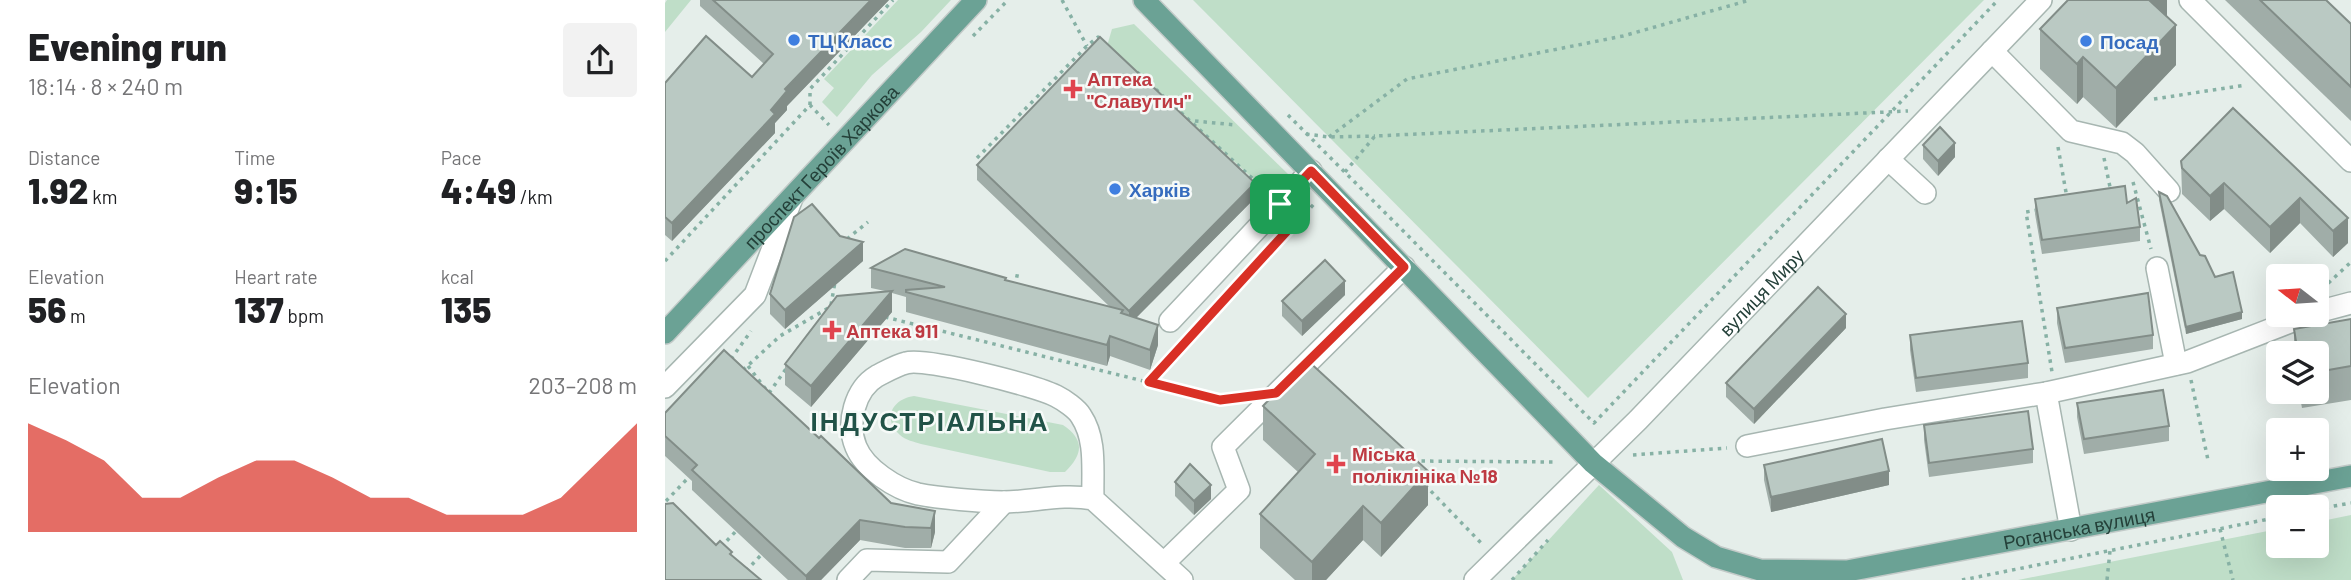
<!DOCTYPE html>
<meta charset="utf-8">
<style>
body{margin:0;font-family:Barlow,sans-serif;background:#f2f2f2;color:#202124;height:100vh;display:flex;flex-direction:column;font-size:26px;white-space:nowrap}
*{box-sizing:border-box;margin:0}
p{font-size:23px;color:#757577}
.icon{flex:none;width:38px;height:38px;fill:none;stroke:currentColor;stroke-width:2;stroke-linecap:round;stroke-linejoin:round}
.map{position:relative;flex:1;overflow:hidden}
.side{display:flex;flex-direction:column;background:#fff;width:665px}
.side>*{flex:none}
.needle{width:46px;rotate:287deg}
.controls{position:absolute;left:1601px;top:264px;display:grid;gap:14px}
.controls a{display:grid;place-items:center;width:63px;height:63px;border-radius:7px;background:#fff;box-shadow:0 7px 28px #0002;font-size:35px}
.pin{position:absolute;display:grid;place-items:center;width:60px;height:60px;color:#fff;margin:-30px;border-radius:14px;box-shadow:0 4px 10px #0006}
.round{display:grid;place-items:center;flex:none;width:74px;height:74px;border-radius:7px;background:#f2f2f2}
.summary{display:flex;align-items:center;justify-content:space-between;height:119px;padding:0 28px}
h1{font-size:38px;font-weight:800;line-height:52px}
.metrics{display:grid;grid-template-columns:repeat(3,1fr);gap:10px;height:119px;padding:7px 28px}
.metrics div{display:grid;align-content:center}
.metrics b{font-size:35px;font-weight:800}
.metrics small{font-size:19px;font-weight:400}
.metrics p{font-size:19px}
.chart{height:196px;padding:14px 28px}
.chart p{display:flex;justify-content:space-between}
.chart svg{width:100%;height:126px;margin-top:7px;fill:#d93025;opacity:.7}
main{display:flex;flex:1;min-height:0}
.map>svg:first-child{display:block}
</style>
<main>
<section class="side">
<div class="summary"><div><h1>Evening run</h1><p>18:14 · 8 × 240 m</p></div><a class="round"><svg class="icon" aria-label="share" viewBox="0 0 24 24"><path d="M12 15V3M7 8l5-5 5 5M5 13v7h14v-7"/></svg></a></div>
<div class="metrics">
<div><p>Distance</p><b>1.92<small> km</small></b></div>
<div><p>Time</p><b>9:15</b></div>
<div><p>Pace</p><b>4:49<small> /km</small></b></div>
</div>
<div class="metrics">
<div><p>Elevation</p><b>56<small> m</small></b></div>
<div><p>Heart rate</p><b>137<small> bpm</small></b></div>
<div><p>kcal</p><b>135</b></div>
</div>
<div class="chart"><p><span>Elevation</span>203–208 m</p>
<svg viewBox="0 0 160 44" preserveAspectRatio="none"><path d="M0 44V6L10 12L20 19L30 32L40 32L50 25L60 19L70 19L80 25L90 32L100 32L110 38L120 38L130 38L140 32L150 19L160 6V44z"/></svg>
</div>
</section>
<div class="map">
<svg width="1686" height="580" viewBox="0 0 1686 580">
<rect width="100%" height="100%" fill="#e5eeea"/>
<g fill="#bfdec8">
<polygon points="2,0 26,0 0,32 0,3"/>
<polygon points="233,0 286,0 256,32 207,75 172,117 157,102 169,88 159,79"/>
<polygon points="528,0 1319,0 923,398"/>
<polygon points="469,24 623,174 626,179 608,197 442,46 447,29"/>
<path d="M249,396L398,425C420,440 418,454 400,472H385L256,444C250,442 240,440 235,435C217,419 227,399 249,396Z"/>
<polygon points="934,485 1007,552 1018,580 847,580"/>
<polygon points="1686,515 1686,580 1353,580 1613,529 1614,546 1652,546 1652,522"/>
</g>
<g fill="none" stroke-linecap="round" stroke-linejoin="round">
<defs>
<g id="minor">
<polyline points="1525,0 1686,161"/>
<polyline points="1327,51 1406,131 1457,143 1470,153 1504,191"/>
<polyline points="1223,159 1260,193"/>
<polyline points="1492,268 1511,364"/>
<polyline points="1652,312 1686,303"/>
<polyline points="505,321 646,171"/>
<polyline points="0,387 90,295 127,198"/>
<polyline points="1381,393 1406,530"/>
<polyline points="1082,446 1220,419 1381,393 1522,362 1643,315"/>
<path d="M428,499C427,471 432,440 416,416C412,409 399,400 391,396C371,386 261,357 241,363C232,365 220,372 212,376C190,389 181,423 191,447C200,469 231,489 253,494C273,498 317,502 338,502C368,502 397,493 428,499L517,580"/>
<polyline points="499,563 574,490 558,447 739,267"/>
<polyline points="183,580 202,560 283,562 339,502"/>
<path id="s1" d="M810,580L973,420L1376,0"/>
</g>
<g id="major">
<path id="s2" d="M479,0L928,463L1018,537L1051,557L1095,570L1182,571L1686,476"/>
<path id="s3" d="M0,333L311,0"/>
</g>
</defs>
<use href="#minor" stroke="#a7b6b1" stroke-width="24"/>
<use href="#major" stroke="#c2cac8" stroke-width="24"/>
<g stroke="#87b1a5" stroke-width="3.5" stroke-dasharray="3.5 5" stroke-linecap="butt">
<polyline points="397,0 422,46"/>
<polyline points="308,36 343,0"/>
<polyline points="472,72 600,190"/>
<polyline points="1489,99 1581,85"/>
<polyline points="145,105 145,89 228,0"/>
<polyline points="623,115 929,423 1333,0"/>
<polyline points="530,121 571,125"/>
<polyline points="641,134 664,137 710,136"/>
<polyline points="664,137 742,79 958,36 1085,0"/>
<polyline points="1393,147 1402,198"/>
<polyline points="312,158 422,46 433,37 435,39"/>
<polyline points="1439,158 1446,192"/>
<polyline points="680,172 710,136 1243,111"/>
<polyline points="1468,182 1486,249"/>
<polyline points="1373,210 1361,212 1387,372"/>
<polyline points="182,239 203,222"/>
<polyline points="0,261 145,105 164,125"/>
<polyline points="350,286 353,271"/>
<polyline points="1657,289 1686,262"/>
<polyline points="166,305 170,282"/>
<polyline points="220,317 555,400 580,397"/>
<polyline points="66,359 86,331"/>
<polyline points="83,366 103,392"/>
<polyline points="78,370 115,336 167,306"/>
<polyline points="1526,380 1543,460"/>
<polyline points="484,382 649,204"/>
<polyline points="104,393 123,366"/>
<polyline points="968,455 1062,448"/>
<polyline points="748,461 889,462"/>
<polyline points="760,485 818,545"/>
<polyline points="1,501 25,476"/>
<polyline points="1652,509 1686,503"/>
<polyline points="1555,529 1568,580"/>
<polyline points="56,547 73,529"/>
<polyline points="81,571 97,554"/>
<polyline points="847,580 883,540"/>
<polyline points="1297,580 1614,517"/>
<polyline points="1442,580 1445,551"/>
</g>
<use href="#minor" stroke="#fff" stroke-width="21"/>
<use href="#major" stroke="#6ba295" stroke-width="21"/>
</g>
<g fill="#a0ada8">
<polygon points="35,0 224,0 122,106 122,110 110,123 110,133 7,241 0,235 0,83 87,77 99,64 35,6"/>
<polygon points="1502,0 1502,17 1511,65 1451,128 1418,97 1412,104 1375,69 1375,29"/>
<polygon points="1560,0 1661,0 1686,24 1686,121"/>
<polygon points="1568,108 1683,243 1668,257 1635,223 1605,253 1559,209 1545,221 1517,194 1516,161"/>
<polygon points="1258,145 1290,157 1273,176 1258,159"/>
<polygon points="312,165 590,198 471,318 493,345 485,370 445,356 442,366 241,312 241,297 227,293 227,312 146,407 120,385 120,364 220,291 206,288 206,268 341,280 445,307 312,180"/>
<polygon points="1494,192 1535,255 1577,319 1521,334 1494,200"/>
<polygon points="1370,199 1462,203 1475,227 1475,241 1377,254 1370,214"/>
<polygon points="175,236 198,261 120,329 105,314 105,294"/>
<polygon points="680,295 637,336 617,316 617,301"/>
<polygon points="1392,308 1488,335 1488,349 1400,363 1392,323"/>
<polygon points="1686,319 1686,400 1637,408 1634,392 1652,392 1652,354 1629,354 1629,329"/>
<polygon points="1181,328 1089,424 1061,397 1061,383"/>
<polygon points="1245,335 1363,363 1363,378 1251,392 1245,350"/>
<polygon points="1412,403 1504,426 1504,441 1419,454 1412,417"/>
<polygon points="598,406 763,505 716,557 698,540 661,580 630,580 595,548 595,514 633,472 598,440"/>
<polygon points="0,413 154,438 226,503 270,511 270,532 266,548 240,548 195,540 156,580 123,580 27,490 27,481 0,456"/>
<polygon points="1259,425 1368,449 1368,463 1264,477 1259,440"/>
<polygon points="1099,465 1224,485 1106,512 1099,480"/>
<polygon points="510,482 546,499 529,515 510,496"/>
</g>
<g fill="#828d88">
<polygon points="206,0 224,0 122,106 122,110 110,123 110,133 7,241 7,223 106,110 120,89"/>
<polygon points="1483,0 1502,0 1502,19"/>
<polygon points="1511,25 1511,65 1451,128 1451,88"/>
<polygon points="1418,57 1418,97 1412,104 1412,64"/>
<polygon points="1290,143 1290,157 1273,176 1273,161"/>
<polygon points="590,183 590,198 464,325 464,311"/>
<polygon points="1559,183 1559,209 1545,221 1545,196"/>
<polygon points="1635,198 1635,223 1605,253 1605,227"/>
<polygon points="1683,218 1683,243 1668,257 1668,231"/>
<polygon points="198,242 198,261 120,329 120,310"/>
<polygon points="680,281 680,295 637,336 637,321"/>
<polygon points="227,291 227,312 146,407 146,386"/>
<polygon points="1577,312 1577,319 1521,334 1521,327"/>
<polygon points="1181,314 1181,328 1089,424 1089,409"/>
<polygon points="493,325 493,345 485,370 485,350"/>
<polygon points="445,336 445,356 442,366 442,345"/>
<polygon points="763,471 763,505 716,557 716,523"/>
<polygon points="1224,471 1224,485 1106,512 1106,497"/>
<polygon points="546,485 546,499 529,515 529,501"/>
<polygon points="698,506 698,540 661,580 647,580 647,562"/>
<polygon points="270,511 270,532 266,548 266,528"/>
<polygon points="195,520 195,540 156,580 141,580 141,576"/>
</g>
<g fill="#bac9c3" stroke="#828d88" stroke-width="2">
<polygon points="48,0 206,0 120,89 122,91 106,110 110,114 7,223 0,217 0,83 41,36 87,77 108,54"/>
<polygon points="1403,0 1484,0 1511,25 1451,88 1418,57 1412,64 1375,29"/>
<polygon points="1595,0 1661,0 1686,24 1686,87"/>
<polygon points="435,37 590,183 464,311 312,165"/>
<polygon points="1568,108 1683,218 1668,231 1635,198 1605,227 1559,183 1545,196 1517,168 1516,161"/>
<polygon points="1275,127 1290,143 1273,161 1258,145"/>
<polygon points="1460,186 1462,203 1471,198 1475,227 1377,240 1370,199"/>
<polygon points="1494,192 1502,196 1535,255 1540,256 1550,277 1568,272 1577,312 1521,327"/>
<polygon points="147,204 175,236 198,242 120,310 105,294 129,217"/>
<polygon points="240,249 341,278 340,280 458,310 456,313 493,325 485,350 445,336 442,345 241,292 241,290 280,287 206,268"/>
<polygon points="660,260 680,281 637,321 617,301"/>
<polygon points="1153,287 1181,314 1089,409 1061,383"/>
<polygon points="227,291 146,386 120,364 172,296"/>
<polygon points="1483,293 1488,335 1400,348 1392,308"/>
<polygon points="1686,319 1686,366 1652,372 1652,354 1633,354 1629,329"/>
<polygon points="1357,321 1363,363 1251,378 1245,335"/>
<polygon points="59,350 154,438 156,436 226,503 270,511 266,528 240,527 195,520 141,576 27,470 32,465 0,436 0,413"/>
<polygon points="641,359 763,471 716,523 698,506 647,562 595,514 650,454 598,406"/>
<polygon points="1498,390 1504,426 1419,439 1412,403"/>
<polygon points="1363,411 1368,449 1264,463 1259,425"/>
<polygon points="1217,439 1224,471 1106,497 1099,465"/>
<polygon points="525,464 546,485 529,501 510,482"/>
<polygon points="8,503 51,545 55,541 67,552 65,554 96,580 0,580 0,504"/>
</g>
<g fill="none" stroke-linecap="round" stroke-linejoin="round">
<defs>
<polygon id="route" points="646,171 739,267 611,393 555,400 484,382 633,219 615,204"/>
</defs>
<use href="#route" stroke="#fff" stroke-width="14"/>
<use href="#route" stroke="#d93025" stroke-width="9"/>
</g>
<g fill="#3f7fe0" stroke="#f6faf8" stroke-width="2.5">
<circle cx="129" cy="40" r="7"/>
<circle cx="1421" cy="41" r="7"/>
<circle cx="450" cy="189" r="7"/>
</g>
<g fill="#e0444e" stroke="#f6faf8" stroke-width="2.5">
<path d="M404.5 78.5h7v7h7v7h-7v7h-7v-7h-7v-7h7z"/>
<path d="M163.5 319.5h7v7h7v7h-7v7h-7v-7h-7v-7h7z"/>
<path d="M667.5 453.5h7v7h7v7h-7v7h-7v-7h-7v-7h7z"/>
</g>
<g text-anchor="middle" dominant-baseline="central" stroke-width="5" stroke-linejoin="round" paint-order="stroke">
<g font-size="19" font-weight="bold" fill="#366cbe" stroke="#f6faf8" text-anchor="start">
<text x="143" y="40">ТЦ Класс</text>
<text x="1435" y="41">Посад</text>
<text x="464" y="189">Харків</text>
</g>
<g font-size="19" font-weight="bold" fill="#be3a42" stroke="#f6faf8" text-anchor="start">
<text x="422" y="78">Аптека<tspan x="422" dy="22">"Славутич"</tspan></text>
<text x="181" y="330">Аптека 911</text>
<text x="687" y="453">Міська<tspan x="687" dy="22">поліклініка №18</tspan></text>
</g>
<g font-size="19" fill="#244039" stroke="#f6faf8">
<text stroke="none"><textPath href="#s3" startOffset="228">проспект Героїв Харкова</textPath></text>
<text stroke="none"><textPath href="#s1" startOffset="406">вулиця Миру</textPath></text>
<text stroke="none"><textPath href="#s2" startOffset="1169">Роганська вулиця</textPath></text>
</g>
<g font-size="26" font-weight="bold" letter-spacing="2" fill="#215247" stroke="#f6faf8">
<text x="265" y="420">ІНДУСТРІАЛЬНА</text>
</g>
</g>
</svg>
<div class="controls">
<a><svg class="needle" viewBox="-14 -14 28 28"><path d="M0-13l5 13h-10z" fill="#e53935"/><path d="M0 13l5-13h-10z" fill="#757577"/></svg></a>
<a><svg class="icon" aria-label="layers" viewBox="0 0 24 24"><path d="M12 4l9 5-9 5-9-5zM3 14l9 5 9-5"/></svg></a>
<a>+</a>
<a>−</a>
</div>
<div class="pin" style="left:615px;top:204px;background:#1e9e55"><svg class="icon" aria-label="arrive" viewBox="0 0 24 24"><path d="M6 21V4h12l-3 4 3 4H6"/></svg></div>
</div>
</main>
